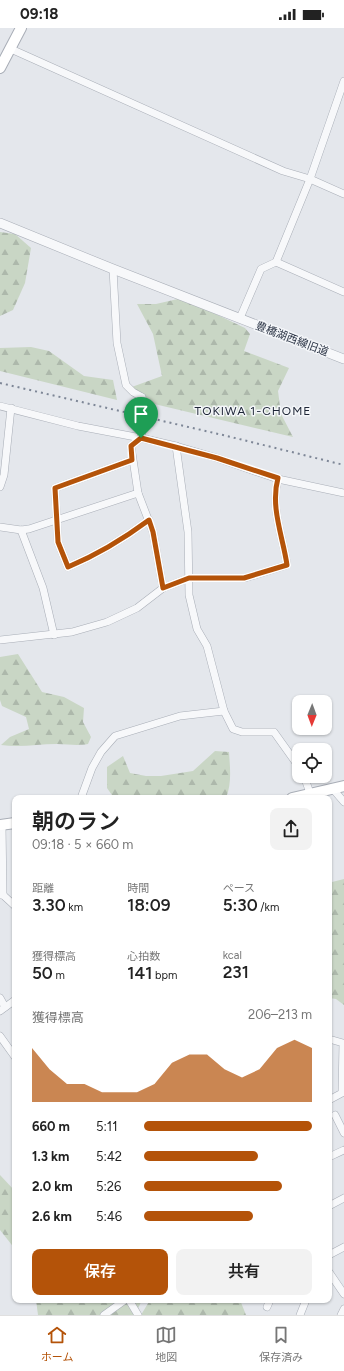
<!DOCTYPE html>
<html lang="ja">
<meta charset="utf-8">
<style>
body{margin:0;font-family:Figtree,"Noto Sans JP",sans-serif;background:#f2f2f2;color:#222;height:100vh;display:flex;flex-direction:column;font-size:15px;white-space:nowrap}
*{box-sizing:border-box;margin:0}
p{font-size:13px;color:#767676}
.icon{flex:none;width:22px;height:22px;fill:none;stroke:currentColor;stroke-width:2;stroke-linecap:round;stroke-linejoin:round}
.map{position:relative;flex:1;overflow:hidden}
.sheet{position:absolute;left:12px;top:767px;width:320px;height:508px;display:flex;flex-direction:column;background:#fff;border-radius:8px;box-shadow:0 1px 3px #0004}
.sheet>*{flex:none}
.needle{width:26px;rotate:181deg}
.tools{position:absolute;left:292px;top:667px;display:grid;gap:8px}
.tools a{display:grid;place-items:center;width:40px;height:40px;border-radius:8px;background:#fff;box-shadow:0 1px 3px #0004;font-size:20px}
.pin{position:absolute;display:grid;place-items:center;width:34px;height:34px;color:#fff;margin:-41px -17px;border-radius:50% 50% 50% 0;rotate:-45deg;box-shadow:0 0 4px #0007}
.pin .icon{rotate:45deg}
.round{display:grid;place-items:center;flex:none;width:42px;height:42px;border-radius:8px;background:#f2f2f2}
.headline{display:flex;align-items:center;justify-content:space-between;height:68px;padding:0 20px}
h1{font-size:22px;font-weight:600;line-height:30px}
.figures{display:grid;grid-template-columns:repeat(3,1fr);gap:6px;height:68px;padding:4px 20px}
.figures div{display:grid;align-content:center}
.figures b{font-size:17px;font-weight:600}
.figures small{font-size:11px;font-weight:400}
.figures p{font-size:11px}
.chart{height:112px;padding:8px 20px}
.chart p{display:flex;justify-content:space-between}
.chart svg{width:100%;height:72px;margin-top:4px;fill:#b45309;opacity:.7}
.button{display:flex;gap:8px;margin-top:auto;padding:8px 20px}
.button a{flex:1;height:46px;border-radius:8px;background:#b45309;color:#fff;font-size:16px;font-weight:600;line-height:46px;text-align:center}
.button a+a{background:#f2f2f2;color:#222}
ul{padding:0 20px;list-style:none;font-size:13px}
li{display:grid;grid-template-columns:64px 48px 1fr;align-items:center;height:30px}
li i{height:10px;border-radius:5px;background:#b45309}
.status{display:flex;justify-content:space-between;align-items:center;height:28px;padding:0 20px;background:#fff;direction:ltr}
.status svg{height:11px;fill:currentColor}
.menu{display:flex;justify-content:space-around;align-items:center;height:56px;border-top:1px solid #e0e0e0;background:#fff;font-size:11px;color:#767676}
.menu a{display:grid;justify-items:center;gap:2px}
.menu .on{color:#b45309}
.map>svg:first-child{display:block}
</style>
<div class="status"><b>09:18</b><svg viewBox="0 0 49 12"><path d="M0 12V9h3v3zM5 12V6h3v6zM10 12V3h3v9zM15 12V0h3v12zM26 1h20v11H26zM47 4h2v5h-2z"/></svg></div>
<div class="map">
<svg width="344" height="1287" viewBox="0 0 344 1287">
<defs>
<pattern id="forest-firs" width="22" height="20" patternUnits="userSpaceOnUse"><rect width="22" height="20" fill="#c9d6c5"/><path d="M5 1l3.5 6h-7zM16 11l3.5 6h-7z" fill="#adb8ab"/></pattern>
</defs>
<rect width="100%" height="100%" fill="#e4e7ec"/>
<g fill="url(#forest-firs)">
<polygon points="0,204 15,206 31,220 25,255 13,282 0,288"/>
<polygon points="182,270 245,300 250,306 244,323 289,340 278,363 281,386 293,409 146,374 129,360 162,348 153,306 137,276 156,276"/>
<polygon points="31,319 49,323 84,348 113,352 117,372 0,343 0,320"/>
<path d="M18,626L42,664L64,669L84,680L83,694L91,709L88,716C76,718 68,716 57,716C38,716 20,720 1,717L10,709L29,701L26,689L2,678L0,672V629Z"/>
<path d="M215,723L229,724C230,739 232,756 226,770H114L107,760V739L123,728L130,745L146,748H161L193,743Z"/>
<polygon points="344,851 344,977 336,971 329,970 329,853 332,854"/>
<polygon points="0,1147 15,1163 15,1221 0,1202"/>
<polygon points="36,1272 142,1272 135,1287 38,1287"/>
<polygon points="150,1272 240,1272 246,1287 141,1287"/>
</g>
<g fill="none" stroke-linecap="round" stroke-linejoin="round">
<defs>
<g id="minor">
<polyline points="11,21 283,143 310,151 344,166"/>
<polyline points="276,234 344,264"/>
<polyline points="113,241 117,315 126,357 133,364 142,369"/>
<polyline points="240,290 261,241 276,234 310,151 344,53"/>
<polyline points="0,378 78,398 141,410 176,418 217,430 278,451 344,465"/>
<polyline points="141,410 131,418 138,465 153,504 163,560"/>
<polyline points="176,418 188,504 189,567 197,601 207,618 224,683 233,701 242,704 274,704 299,739"/>
<path d="M132,432L55,460L58,514L68,539C99,526 122,512 149,492"/>
<polyline points="0,459 4,447 11,380"/>
<polyline points="0,499 21,502 29,501 138,465"/>
<polyline points="21,502 43,560 54,607"/>
<path d="M0,612L72,604L107,594L137,580L163,560L189,550H245L287,537C283,509 270,479 278,451"/>
<polyline points="304,748 310,765"/>
<polyline points="332,760 344,774"/>
<polyline points="81,770 92,740 101,724 115,708 180,688 224,683"/>
<polyline points="0,867 3,867 2,797"/>
<polyline points="3,867 15,878"/>
<polyline points="0,970 5,979"/>
<polyline points="0,983 15,972"/>
<polyline points="0,1008 15,1029"/>
<polyline points="329,1011 343,1015 342,1065 329,1072"/>
<polyline points="335,1087 344,1105"/>
<polyline points="329,1129 344,1122"/>
<polyline points="329,1178 344,1170"/>
<polyline points="329,1227 344,1219"/>
<polyline points="329,1244 344,1266"/>
<polyline points="129,1272 138,1287"/>
<polyline points="267,1279 270,1272"/>
<polyline points="104,1287 125,1272"/>
<polyline points="300,1287 306,1272"/>
<polyline points="341,1287 344,1281"/>
</g>
<polyline id="tertiary" points="0,195 113,241 344,331"/>
<g id="secondary">
<polyline points="0,40 21,0"/>
<polyline points="292,770 344,758"/>
<polyline points="0,797 15,795"/>
</g>
</defs>
<use href="#minor" stroke="#a9aeb7" stroke-width="8"/>
<use href="#tertiary" stroke="#a9aeb7" stroke-width="10"/>
<use href="#secondary" stroke="#a9aeb7" stroke-width="12"/>
<use href="#minor" stroke="#f7f8fa" stroke-width="7"/>
<use href="#tertiary" stroke="#f7f8fa" stroke-width="9"/>
<use href="#secondary" stroke="#fff" stroke-width="10"/>
<polyline stroke="#7d8696" stroke-width="2" stroke-dasharray="2 4" stroke-linecap="butt" points="0,355 227,408 344,437"/>
<defs>
<polyline id="minor-bridge" points="141,410 145,383 142,369"/>
</defs>
<use href="#minor-bridge" stroke="#a9aeb7" stroke-width="8" stroke-linecap="butt"/>
<use href="#minor-bridge" stroke="#f7f8fa" stroke-width="7"/>
</g>
<g fill="none" stroke-linecap="round" stroke-linejoin="round">
<defs>
<path id="route" d="M141,410L217,430L278,450C270,479 283,509 287,537L244,550H189L163,560L153,504L149,492C122,512 99,526 68,539L58,514L55,460L132,432L131,418Z"/>
</defs>
<use href="#route" stroke="#fff" stroke-width="8"/>
<use href="#route" stroke="#b45309" stroke-width="5"/>
</g>
<g text-anchor="middle" dominant-baseline="central" stroke-width="3" stroke-linejoin="round" paint-order="stroke">
<g font-size="11" fill="#2b3445" stroke="#f4f6f9">
<text transform="translate(292 311) rotate(21)">豊橋湖西線旧道</text>
</g>
<g font-size="12" letter-spacing="1" fill="#1d2536" stroke="#f4f6f9">
<text x="253" y="383">TOKIWA 1-CHOME</text>
</g>
</g>
</svg>
<div class="tools">
<a><svg class="needle" viewBox="-14 -14 28 28"><path d="M0-13l5 13h-10z" fill="#e53935"/><path d="M0 13l5-13h-10z" fill="#767676"/></svg></a>
<a><svg class="icon" aria-label="locate" viewBox="0 0 24 24"><circle cx="12" cy="12" r="6"/><path d="M12 2v4M12 18v4M2 12h4M18 12h4"/></svg></a>
</div>
<div class="pin" style="left:141px;top:410px;background:#1e9e55"><svg class="icon" aria-label="arrive" viewBox="0 0 24 24"><path d="M6 21V4h12l-3 4 3 4H6"/></svg></div>
<section class="sheet">
<div class="headline"><div><h1>朝のラン</h1><p>09:18 · 5 × 660 m</p></div><a class="round"><svg class="icon" aria-label="share" viewBox="0 0 24 24"><path d="M12 15V3M7 8l5-5 5 5M5 13v7h14v-7"/></svg></a></div>
<div class="figures">
<div><p>距離</p><b>3.30<small> km</small></b></div>
<div><p>時間</p><b>18:09</b></div>
<div><p>ペース</p><b>5:30<small> /km</small></b></div>
</div>
<div class="figures">
<div><p>獲得標高</p><b>50<small> m</small></b></div>
<div><p>心拍数</p><b>141<small> bpm</small></b></div>
<div><p>kcal</p><b>231</b></div>
</div>
<div class="chart"><p><span>獲得標高</span>206–213 m</p>
<svg viewBox="0 0 160 44" preserveAspectRatio="none"><path d="M0 44V11L10 24L20 33L30 33L40 38L50 38L60 38L70 33L80 20L90 15L100 15L110 24L120 29L130 24L140 11L150 6L160 11V44z"/></svg>
</div>
<ul>
<li><b>660 m</b>5:11<i style="width:100%"></i></li>
<li><b>1.3 km</b>5:42<i style="width:68%"></i></li>
<li><b>2.0 km</b>5:26<i style="width:82%"></i></li>
<li><b>2.6 km</b>5:46<i style="width:65%"></i></li>
</ul>
<div class="button"><a>保存</a><a>共有</a></div>
</section>
</div>
<nav class="menu">
<a class="on"><svg class="icon" aria-label="home" viewBox="0 0 24 24"><path d="M3 11l9-7 9 7M6 9v11h12V9"/></svg>ホーム</a>
<a><svg class="icon" aria-label="map" viewBox="0 0 24 24"><path d="M3 6l6-2 6 2 6-2v14l-6 2-6-2-6 2zM9 4v14M15 6v14"/></svg>地図</a>
<a><svg class="icon" aria-label="saved" viewBox="0 0 24 24"><path d="M7 4h10v16l-5-4-5 4z"/></svg>保存済み</a>
</nav>
